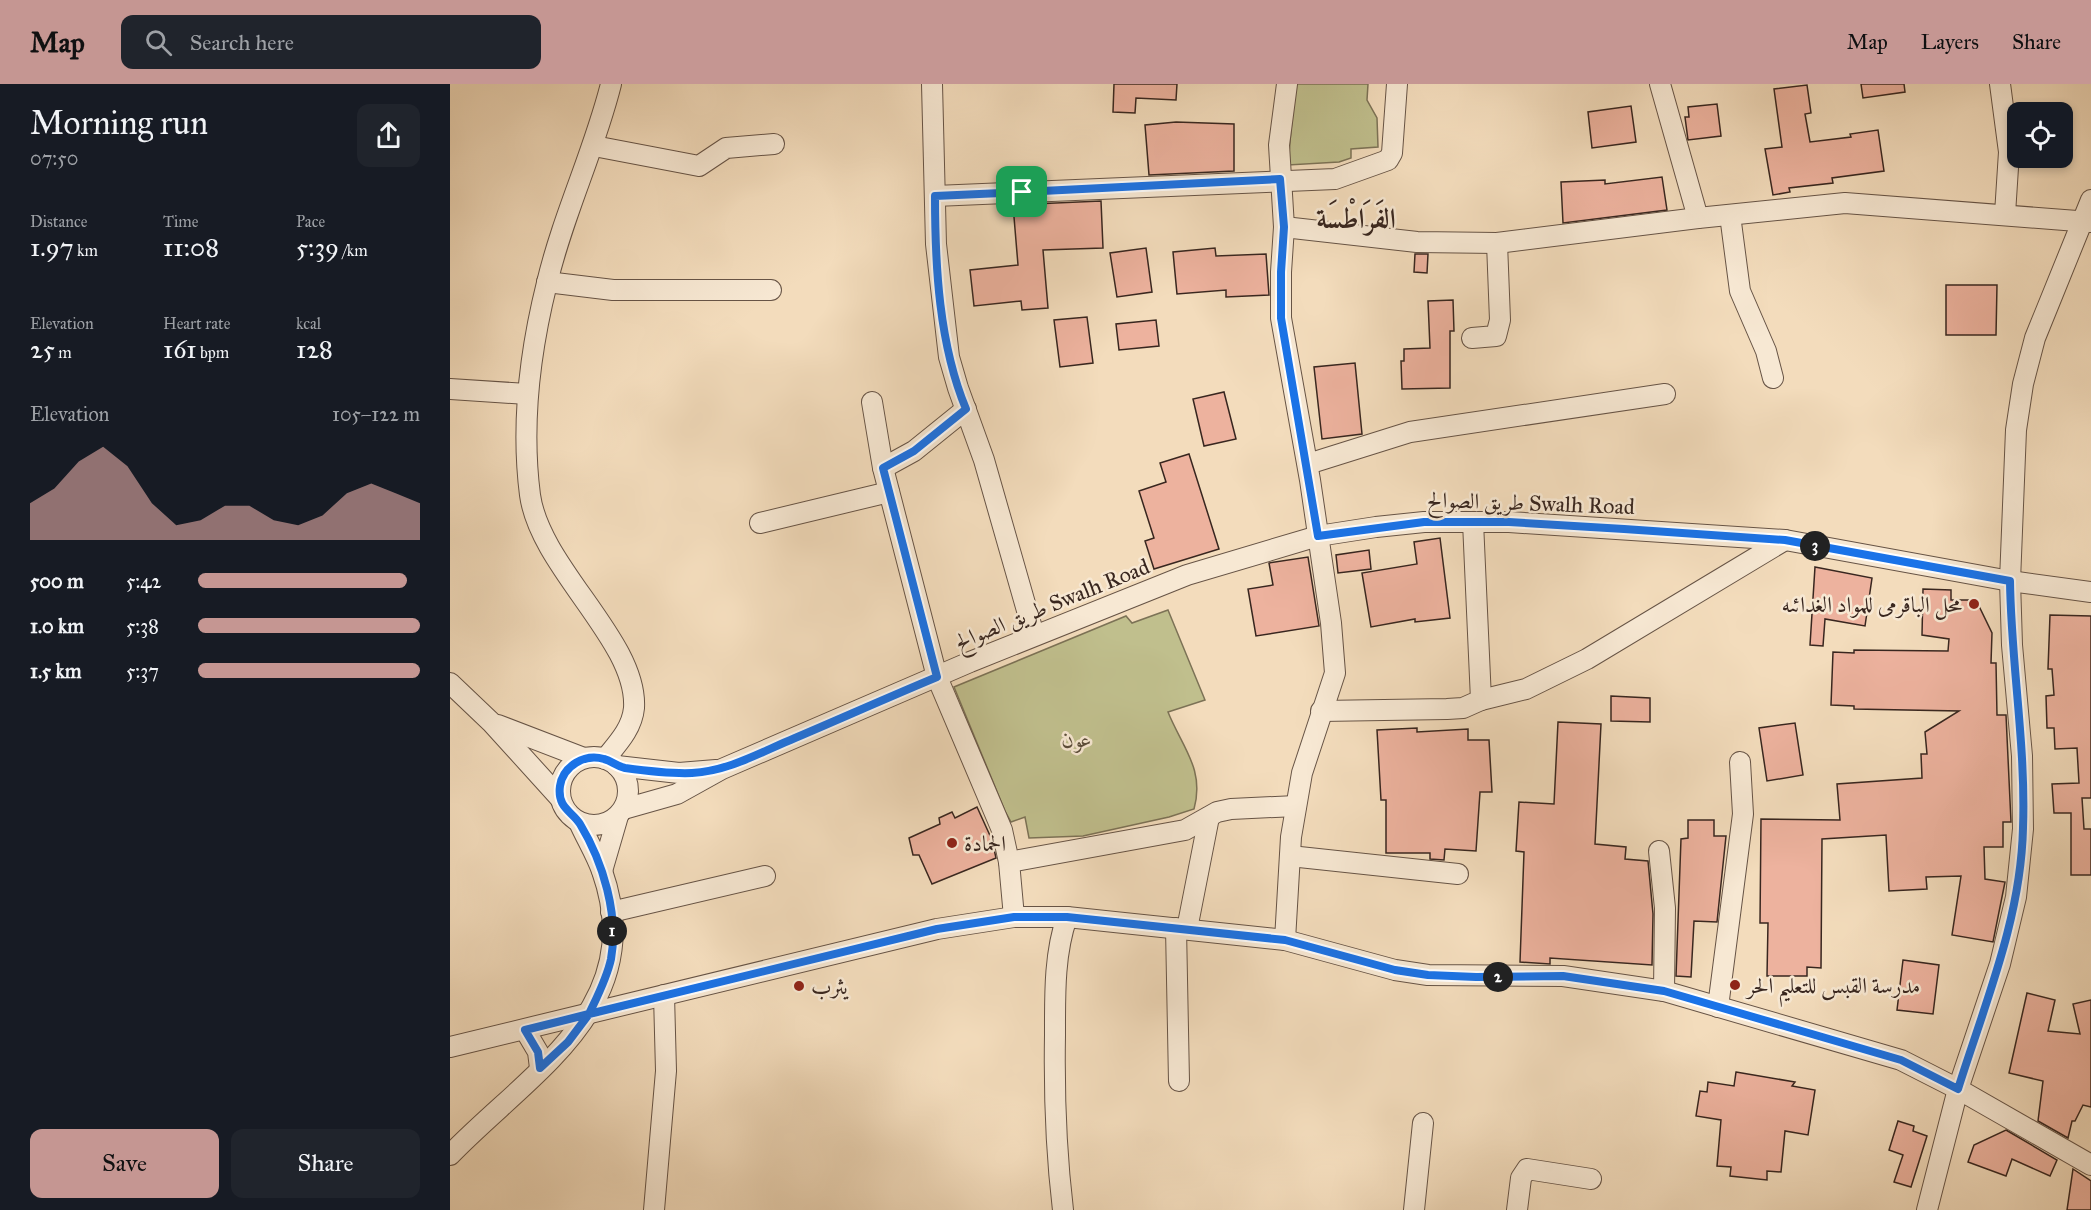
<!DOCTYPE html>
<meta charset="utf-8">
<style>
body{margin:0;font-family:"IM FELL Great Primer",Amiri,serif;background:#20242c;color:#f1f3f6;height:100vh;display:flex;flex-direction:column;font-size:22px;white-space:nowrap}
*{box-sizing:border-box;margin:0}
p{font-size:20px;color:#9ea1a6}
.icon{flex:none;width:33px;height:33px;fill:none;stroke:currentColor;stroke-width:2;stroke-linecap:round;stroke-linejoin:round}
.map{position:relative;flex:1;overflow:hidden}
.drawer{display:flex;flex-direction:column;background:#171b24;width:450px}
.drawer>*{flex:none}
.controls{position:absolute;left:1557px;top:18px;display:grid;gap:12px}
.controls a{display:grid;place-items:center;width:66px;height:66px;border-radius:12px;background:#171b24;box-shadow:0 3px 9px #0003;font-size:30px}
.pin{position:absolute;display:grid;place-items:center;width:51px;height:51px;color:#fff;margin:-26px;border-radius:12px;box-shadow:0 3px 9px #0006}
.km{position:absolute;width:30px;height:30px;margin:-15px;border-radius:50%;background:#222;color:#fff;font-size:16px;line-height:30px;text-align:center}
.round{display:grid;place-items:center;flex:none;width:63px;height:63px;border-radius:12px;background:#20242c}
.overview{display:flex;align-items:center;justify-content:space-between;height:102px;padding:0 30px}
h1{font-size:33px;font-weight:600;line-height:45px}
.figures{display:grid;grid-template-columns:repeat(3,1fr);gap:9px;height:102px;padding:6px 30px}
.figures div{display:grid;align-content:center}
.figures b{font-size:26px;font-weight:600}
.figures small{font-size:16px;font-weight:400}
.figures p{font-size:16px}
.chart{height:168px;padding:12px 30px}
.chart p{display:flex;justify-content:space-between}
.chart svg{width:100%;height:108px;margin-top:6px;fill:#c59692;opacity:.7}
.primary-button{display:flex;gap:12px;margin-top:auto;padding:12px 30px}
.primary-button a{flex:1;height:69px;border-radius:12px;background:#c59692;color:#111;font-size:24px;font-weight:600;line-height:69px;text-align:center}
.primary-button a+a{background:#20242c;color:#f1f3f6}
ul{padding:0 30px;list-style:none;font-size:20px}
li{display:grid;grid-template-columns:96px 72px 1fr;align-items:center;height:45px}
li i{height:15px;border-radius:8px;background:#c59692}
header{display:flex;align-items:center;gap:36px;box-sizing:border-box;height:84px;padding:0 30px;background:#c59692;color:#111}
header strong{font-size:28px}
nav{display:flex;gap:33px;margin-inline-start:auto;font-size:21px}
.search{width:420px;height:54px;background:#20242c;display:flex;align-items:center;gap:15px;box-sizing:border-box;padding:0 21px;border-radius:12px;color:#9ea1a6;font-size:22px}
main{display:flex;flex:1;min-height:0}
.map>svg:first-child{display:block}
</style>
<header>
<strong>Map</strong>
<div class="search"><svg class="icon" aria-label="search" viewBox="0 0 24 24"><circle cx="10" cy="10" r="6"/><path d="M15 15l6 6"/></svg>Search here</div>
<nav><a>Map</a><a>Layers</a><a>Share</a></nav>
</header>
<main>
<section class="drawer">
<div class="overview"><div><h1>Morning run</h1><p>07:50</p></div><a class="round"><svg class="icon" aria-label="share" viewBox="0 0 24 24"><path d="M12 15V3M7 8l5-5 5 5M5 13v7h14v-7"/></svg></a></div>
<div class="figures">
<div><p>Distance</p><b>1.97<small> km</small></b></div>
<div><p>Time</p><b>11:08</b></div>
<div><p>Pace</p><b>5:39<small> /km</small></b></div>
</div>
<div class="figures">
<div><p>Elevation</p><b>25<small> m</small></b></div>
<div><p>Heart rate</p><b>161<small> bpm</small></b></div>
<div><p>kcal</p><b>128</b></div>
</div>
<div class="chart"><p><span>Elevation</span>105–122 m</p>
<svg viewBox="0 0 160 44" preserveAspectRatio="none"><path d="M0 44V29L10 23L20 12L30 6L40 14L50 29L60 38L70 36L80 30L90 30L100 36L110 38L120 34L130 25L140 21L150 25L160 29V44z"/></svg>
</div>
<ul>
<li><b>500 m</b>5:42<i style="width:94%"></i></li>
<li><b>1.0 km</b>5:38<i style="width:100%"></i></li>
<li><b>1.5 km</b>5:37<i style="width:100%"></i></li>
</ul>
<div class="primary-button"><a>Save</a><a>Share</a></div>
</section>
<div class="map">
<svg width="1641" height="1126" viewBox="0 0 1641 1126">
<rect width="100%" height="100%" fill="#f3dcbc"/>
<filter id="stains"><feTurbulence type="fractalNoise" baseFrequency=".00333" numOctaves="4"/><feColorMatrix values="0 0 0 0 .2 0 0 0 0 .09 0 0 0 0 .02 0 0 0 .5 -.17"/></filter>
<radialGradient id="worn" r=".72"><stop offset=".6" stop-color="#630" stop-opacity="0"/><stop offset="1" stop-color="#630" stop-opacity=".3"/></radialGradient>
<g fill="#c0bf8d" stroke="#7c7256" stroke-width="1.5">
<polygon points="845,0 918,0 917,16 927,34 928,63 901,65 901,74 889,78 838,81"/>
<path d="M718,526L755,616L718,628C732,663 755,685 744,725L719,733L633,752L579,754L575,733L561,738L555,727L504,603L676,532L682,539Z"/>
</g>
<g fill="#edb29e" stroke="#38261f" stroke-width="1.5">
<polygon points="664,0 727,0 726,16 686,14 685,29 663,28"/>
<polygon points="1411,0 1454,0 1455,8 1413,14"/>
<polygon points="1357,1 1361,29 1355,30 1360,58 1401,53 1400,50 1428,46 1434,87 1382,94 1383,99 1339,104 1340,108 1323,111 1315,65 1332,63 1324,5"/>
<polygon points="1267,20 1271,52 1238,56 1235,33 1239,33 1238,23"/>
<polygon points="1181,22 1186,58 1142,64 1138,28"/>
<polygon points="726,38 784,40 784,87 699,91 695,41"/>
<polygon points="1212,93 1217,126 1113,139 1111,98 1155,96 1155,100"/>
<polygon points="651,117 653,164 593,166 598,224 572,226 571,217 524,222 520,186 568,181 563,121"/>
<polygon points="696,164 702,208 667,213 660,169"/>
<polygon points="765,164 766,172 816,170 819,211 776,213 776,206 727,210 723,168"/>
<polygon points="965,170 978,170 977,189 964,188"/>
<polygon points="1496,201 1547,201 1546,251 1496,251"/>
<polygon points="1003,216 1004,247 1000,247 1000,304 952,305 951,277 954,277 954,265 980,264 978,217"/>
<polygon points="637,233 643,279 610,283 604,236"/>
<polygon points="706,236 709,262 669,266 666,240"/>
<polygon points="905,279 912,350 872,355 864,283"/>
<polygon points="774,308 786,355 754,362 743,315"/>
<polygon points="739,370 769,465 704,485 695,457 704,454 689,407 716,398 710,379"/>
<polygon points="990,454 1000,534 965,538 965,535 921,543 912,489 967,480 964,458"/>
<polygon points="919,466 921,485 888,489 886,471"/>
<polygon points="858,473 869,542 806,552 798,505 823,501 819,479"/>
<polygon points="1365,483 1422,494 1415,542 1375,535 1373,562 1360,561"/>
<polygon points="1473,505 1501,506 1501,516 1526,516 1542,549 1541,579 1546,579 1547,631 1556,631 1561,738 1553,738 1553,763 1534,763 1535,795 1555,798 1543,858 1502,851 1511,792 1476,793 1477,805 1439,807 1436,751 1372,755 1371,884 1357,883 1357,892 1317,892 1318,839 1310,839 1311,735 1390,736 1387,700 1472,694 1471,670 1477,670 1475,648 1509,627 1404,625 1404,622 1381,621 1383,568 1404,569 1404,566 1498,567 1499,555 1472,551"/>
<polygon points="1600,531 1641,532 1641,714 1632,714 1634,745 1641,745 1641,791 1621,791 1621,729 1604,729 1602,700 1629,699 1627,664 1605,665 1604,644 1597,644 1596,612 1604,611 1602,585 1598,585"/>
<polygon points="1161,612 1200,614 1200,638 1161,637"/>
<polygon points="1108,638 1151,640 1145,760 1176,763 1175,775 1198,777 1203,830 1202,881 1100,874 1100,880 1070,878 1074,768 1066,767 1069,718 1104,720"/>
<polygon points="1345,639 1353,691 1317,697 1309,644"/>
<polygon points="967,644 967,648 1018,645 1018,656 1039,656 1042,708 1030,708 1026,767 995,765 994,776 980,775 980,769 936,769 936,716 931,716 927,646"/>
<polygon points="527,723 542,756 546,774 482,800 469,771 463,771 459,754 490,740 489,734 502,728 505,734"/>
<polygon points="1238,736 1264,736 1264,752 1276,752 1267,838 1244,837 1241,893 1226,892 1231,755 1238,754"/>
<polygon points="1453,876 1489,881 1483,930 1447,926"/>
<polygon points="1577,909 1605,916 1598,947 1630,950 1623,920 1641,916 1641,1023 1633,1021 1625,1037 1622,1037 1618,1054 1588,1037 1593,997 1559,989"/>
<polygon points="1286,988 1345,998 1342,1002 1365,1006 1358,1051 1335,1047 1331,1088 1317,1087 1317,1096 1280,1092 1281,1083 1267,1082 1271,1036 1246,1032 1250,1007 1257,1008 1258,998 1284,1002"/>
<polygon points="1448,1037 1464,1042 1463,1047 1477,1052 1461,1103 1444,1098 1453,1071 1439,1066"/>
<polygon points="1556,1046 1607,1076 1600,1092 1562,1075 1556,1092 1518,1078 1524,1061"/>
<polygon points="1623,1085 1641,1097 1641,1126 1617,1126"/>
</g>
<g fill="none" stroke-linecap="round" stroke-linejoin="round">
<defs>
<g id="minor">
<polyline points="482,0 486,160 499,273 508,304 534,376 584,551"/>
<polyline points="1210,0 1248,134"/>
<polyline points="1550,0 1559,68 1555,130"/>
<polyline points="144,62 249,82 276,64 324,60"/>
<polyline points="485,112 885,95 938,76 942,69 947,0"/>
<polyline points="1280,131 1290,207 1316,267 1323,294"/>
<polyline points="834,143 967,158 1047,159 1248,134 1395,119 1640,138"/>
<polyline points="97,198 163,206 321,206"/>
<polyline points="1022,254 1046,252 1050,236 1047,159"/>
<polyline points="0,305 77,310"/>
<polyline points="422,318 433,384 487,593 552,746 559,778 564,833"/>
<polyline points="858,380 960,348 1215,310"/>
<polyline points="433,384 464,367 516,325"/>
<polyline points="310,439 439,408"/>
<polyline points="0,599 42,639 110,714"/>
<polyline points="1031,616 1076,605 1137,575 1335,456"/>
<polyline points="871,627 997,625 1013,624 1031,616 1023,438"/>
<polyline points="48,641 134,674"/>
<circle cx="144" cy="707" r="34"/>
<path d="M155,675C167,660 182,645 184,624C188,557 90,484 80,411C71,341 80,267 97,199C113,131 144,68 161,0"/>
<polyline points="167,682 229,689 266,686"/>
<polyline points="174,725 227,710 272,685 520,578 737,491 868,452 926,443 974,438 1059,438 1335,456 1560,497 1641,508"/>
<polyline points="1209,767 1215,824 1214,907"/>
<polyline points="840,772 1008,790"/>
<polyline points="559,778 735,746 767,728 781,725 846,722"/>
<polyline points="152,787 168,732"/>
<polyline points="161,828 315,792"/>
<polyline points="726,844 729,997"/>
<polyline points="737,845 759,733"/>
<polyline points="835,856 841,753 852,689 885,589 881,539 860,396 831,234 831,188 834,143 829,61 837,0"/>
<polyline points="1268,923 1293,730 1290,678"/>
<polyline points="75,946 88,968 90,984"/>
<polyline points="0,963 487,845 564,833 617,833 835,856 945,886 978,891 1113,892 1214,907 1451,976 1508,1005 1641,1081"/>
<path d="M0,1071C80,988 200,923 152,787C146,770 136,754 129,738"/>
<polyline points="204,1126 216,987 214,911"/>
<path d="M613,1126C606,1068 604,1010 605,951C605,912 604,870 617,833"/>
<polyline points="964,1126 973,1039"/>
<polyline points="1067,1126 1071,1094 1077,1085 1141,1095"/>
<polyline points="1477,1126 1508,1005 1550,880 1566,813 1573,745 1572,672 1562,561 1560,497 1566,346 1573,300 1585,254 1641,116"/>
</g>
</defs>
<use href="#minor" stroke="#675446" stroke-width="22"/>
<use href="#minor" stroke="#f7e8d3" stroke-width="20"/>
</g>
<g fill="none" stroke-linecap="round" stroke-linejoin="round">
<defs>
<path id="route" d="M572,108L485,112C485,182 489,260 516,325L464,367L433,384L487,593C439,613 392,634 345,654C311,668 279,687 242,689C220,690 197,687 175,684C166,682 162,677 154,675C135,669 113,682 110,702C107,724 122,727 130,740C153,778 169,831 161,875C157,894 147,913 139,930L75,946L88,968L90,984L118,958L139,930L487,845L564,833H617L835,856L945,886L978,891L1026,893L1113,892L1214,907L1451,976L1508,1005C1535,919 1571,835 1573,744C1576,661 1561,579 1560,497L1335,456L1174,445L1059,438H974L868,452L831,234V188L834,143L830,95L572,108"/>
</defs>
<use href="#route" stroke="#fff" stroke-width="12"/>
<use href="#route" stroke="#1a73e8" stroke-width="8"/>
</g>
<g fill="#8f2418" stroke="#f7e8d3" stroke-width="2">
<circle cx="1524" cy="520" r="6"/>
<circle cx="502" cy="759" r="6"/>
<circle cx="1285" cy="901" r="6"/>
<circle cx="349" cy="902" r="6"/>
</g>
<g text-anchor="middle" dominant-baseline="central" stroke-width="5" stroke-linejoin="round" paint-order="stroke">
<g font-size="22" fill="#38261f" stroke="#f7e8d3">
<text transform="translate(1081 419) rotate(2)">طريق الصوالح Swalh Road</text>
<text transform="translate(602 520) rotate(-22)">طريق الصوالح Swalh Road</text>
</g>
<g font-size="22" fill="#38261f" stroke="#f7e8d3" text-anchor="start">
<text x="1512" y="520" text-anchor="end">محل الباقرمى للمواد الغدائىه</text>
<text x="514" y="759">الحمادة</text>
<text x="1297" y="901">مدرسة القبس للتعليم الحر</text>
<text x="361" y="902">يثرب</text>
</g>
<g font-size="22" font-style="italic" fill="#5a4c3a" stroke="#f7e8d3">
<text x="627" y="655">عون</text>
</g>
<g font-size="28" font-weight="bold" fill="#38261f" stroke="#f7e8d3">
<text x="906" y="134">الفَرَاطْسَة</text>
</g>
</g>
<rect width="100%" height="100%" filter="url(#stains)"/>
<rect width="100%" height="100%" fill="url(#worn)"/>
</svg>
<div class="controls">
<a><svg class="icon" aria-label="locate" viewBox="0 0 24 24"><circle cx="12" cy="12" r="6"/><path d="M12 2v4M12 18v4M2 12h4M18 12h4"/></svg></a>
</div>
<div class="pin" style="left:572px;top:108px;background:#1e9e55"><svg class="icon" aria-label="arrive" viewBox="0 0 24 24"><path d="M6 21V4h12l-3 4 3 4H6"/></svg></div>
<b class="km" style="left:162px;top:847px">1</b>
<b class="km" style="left:1048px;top:893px">2</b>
<b class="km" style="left:1365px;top:462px">3</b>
</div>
</main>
